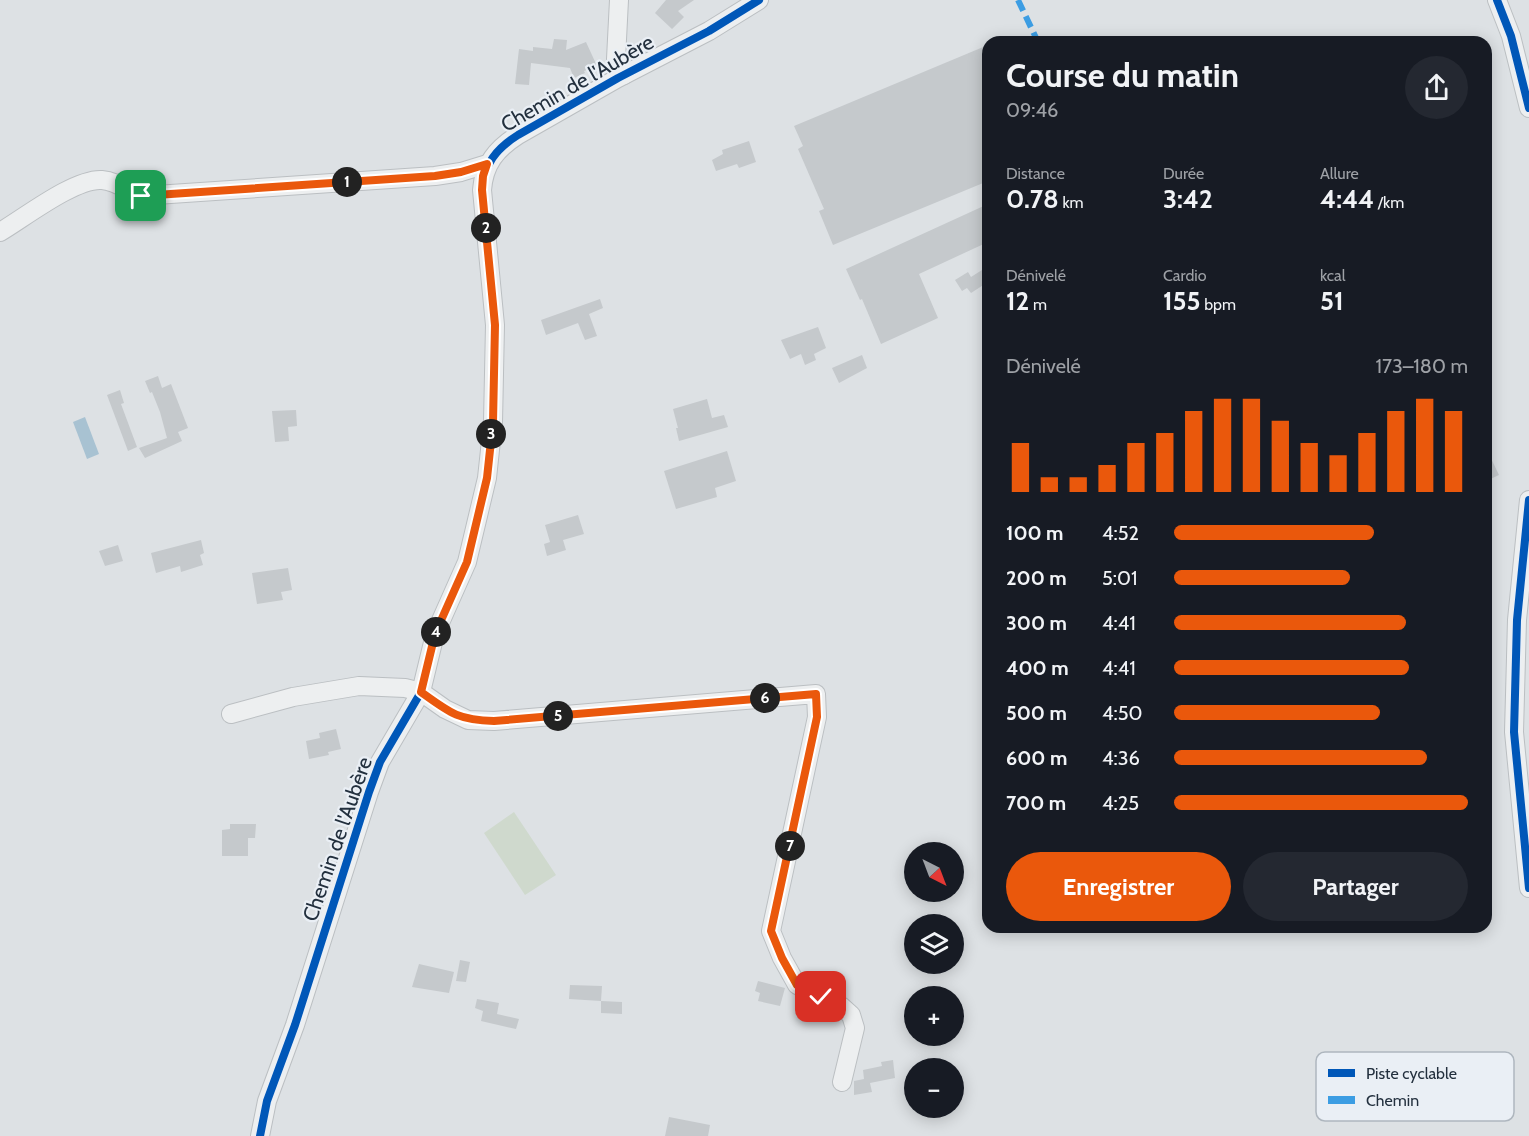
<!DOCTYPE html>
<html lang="fr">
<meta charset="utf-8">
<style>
body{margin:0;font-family:Cabin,sans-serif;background:#242831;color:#f1f3f6;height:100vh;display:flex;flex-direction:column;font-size:22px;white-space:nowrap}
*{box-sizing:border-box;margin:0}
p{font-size:20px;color:#9ea1a6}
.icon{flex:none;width:33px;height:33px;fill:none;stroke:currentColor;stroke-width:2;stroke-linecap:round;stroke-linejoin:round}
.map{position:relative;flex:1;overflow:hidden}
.details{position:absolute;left:982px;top:36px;width:510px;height:897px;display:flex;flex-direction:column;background:#171b24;border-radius:18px;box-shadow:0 3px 15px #0003}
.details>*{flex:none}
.needle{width:39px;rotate:138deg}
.fabs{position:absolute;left:904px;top:842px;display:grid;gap:12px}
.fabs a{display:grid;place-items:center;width:60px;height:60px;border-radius:50%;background:#171b24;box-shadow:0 3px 15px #0003;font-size:30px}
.pin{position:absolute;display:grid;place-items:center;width:51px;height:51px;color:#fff;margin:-26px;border-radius:12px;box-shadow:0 3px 9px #0006}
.km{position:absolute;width:30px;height:30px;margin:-15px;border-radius:50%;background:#222;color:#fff;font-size:16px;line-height:30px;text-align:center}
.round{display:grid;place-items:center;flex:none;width:63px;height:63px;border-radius:32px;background:#242831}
.overview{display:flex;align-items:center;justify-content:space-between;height:102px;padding:0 24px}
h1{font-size:33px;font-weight:700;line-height:45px}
.stats{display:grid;grid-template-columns:repeat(3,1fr);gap:9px;height:102px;padding:6px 24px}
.stats div{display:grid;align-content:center}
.stats b{font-size:26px;font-weight:700}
.stats small{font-size:16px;font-weight:400}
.stats p{font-size:16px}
.chart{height:168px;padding:12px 24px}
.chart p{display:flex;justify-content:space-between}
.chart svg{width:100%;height:108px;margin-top:6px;stroke:#ea580c;stroke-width:6}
.primary-button{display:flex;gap:12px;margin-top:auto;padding:12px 24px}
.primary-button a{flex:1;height:69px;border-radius:36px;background:#ea580c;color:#fff;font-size:24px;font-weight:700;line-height:69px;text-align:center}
.primary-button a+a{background:#242831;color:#f1f3f6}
ul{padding:0 24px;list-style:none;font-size:20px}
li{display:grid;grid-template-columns:96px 72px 1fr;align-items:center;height:45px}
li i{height:15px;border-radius:8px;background:#ea580c}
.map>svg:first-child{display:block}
</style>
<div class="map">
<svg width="1529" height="1136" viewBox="0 0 1529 1136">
<rect width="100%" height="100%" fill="#dde1e4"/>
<polygon fill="#cfd9cd" points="514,812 556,875 525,895 484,833"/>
<polygon fill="#a8c2d2" points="85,417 99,454 87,459 73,422"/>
<g fill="#c5c9cc">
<polygon points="666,0 694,0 678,11 684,17 672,29 655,13"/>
<polygon points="554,39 567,40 566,50 586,42 597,66 584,71 585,73 574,78 570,68 531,63 529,85 515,84 519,49 533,51 533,47 552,49"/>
<polygon points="988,45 988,181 833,245 819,211 824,209 798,149 803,146 794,126"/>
<polygon points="749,141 756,162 739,168 737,164 716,171 712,160 723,154 722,150"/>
<polygon points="988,204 988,242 919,274 938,318 881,344 862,299 860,300 846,269"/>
<polygon points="982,270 988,282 971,293 967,288 962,291 955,280 968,272 971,277"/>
<polygon points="600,299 603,308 589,314 597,336 585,340 578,323 546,335 541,320"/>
<polygon points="818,327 826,348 814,354 816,360 805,365 801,354 790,359 781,340"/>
<polygon points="862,355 867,368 839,383 832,368"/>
<polygon points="158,376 162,388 171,384 188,428 178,432 182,441 145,458 139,448 167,438 160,412 152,392 150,393 145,381"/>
<polygon points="120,390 124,403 121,404 137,447 128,451 107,395"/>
<polygon points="707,399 712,418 724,415 728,427 679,441 676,428 678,428 673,409"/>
<polygon points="296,410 297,426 288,427 289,441 275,442 272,411"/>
<polygon points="1486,448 1499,475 1486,481"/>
<polygon points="727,451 736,481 715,488 717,497 676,509 664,471"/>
<polygon points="578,515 584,534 563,540 566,550 547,556 544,544 550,542 545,525"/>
<polygon points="201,540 204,553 200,555 203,565 181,572 180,566 156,573 151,553"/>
<polygon points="118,545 123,561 105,566 99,551"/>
<polygon points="288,568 292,590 281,592 283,600 257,604 252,573"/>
<polygon points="336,729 341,749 328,752 329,755 309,759 306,741 320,738 319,733"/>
<polygon points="230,824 256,824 255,838 248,838 248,856 222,856 222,830 230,829"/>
<polygon points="460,960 470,962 466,982 456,981"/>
<polygon points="419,964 454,972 449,993 412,987"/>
<polygon points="758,981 785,988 780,1006 758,1001 760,993 755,991"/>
<polygon points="570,985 602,986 601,1001 569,999"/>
<polygon points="477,999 499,1003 497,1014 519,1019 516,1029 481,1021 483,1011 475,1008"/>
<polygon points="601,1001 622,1002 622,1014 601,1013"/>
<polygon points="893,1060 895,1078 870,1083 872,1092 854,1095 854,1081 864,1079 863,1070 882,1066 881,1062"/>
<polygon points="669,1117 710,1125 708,1136 665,1136"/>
</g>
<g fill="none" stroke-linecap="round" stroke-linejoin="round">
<defs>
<g id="minor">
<polyline points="619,0 616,59 624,75"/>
<polyline points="1497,0 1511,36 1529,108"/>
<path d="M0,232C24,218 75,178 102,180C116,181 128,191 141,196L435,176L461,172L487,164"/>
<polyline points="1529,500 1517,620 1514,732 1529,888"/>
<polyline points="231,714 293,697 359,686 405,688 421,692 445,709 468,720 494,721 816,694 817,717 771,931 782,958 797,985 841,1006 851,1015 855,1028 842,1082"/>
<path d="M260,1136L267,1101L295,1025L369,792L380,762L421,692L435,634L467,562L487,478L493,422L495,325L482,190C484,164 496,149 518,135L618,78L709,31L759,0"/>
</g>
</defs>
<use href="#minor" stroke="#bbbfc2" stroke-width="20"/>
<use href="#minor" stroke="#edeff0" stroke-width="18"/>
<polyline stroke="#3c9de3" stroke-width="6" stroke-dasharray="12 6" stroke-linecap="butt" points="1018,0 1038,42"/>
<defs>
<g id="cycleway">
<polyline points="1497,0 1511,36 1529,108"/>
<polyline points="1529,500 1517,620 1514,732 1529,888"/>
<path d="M260,1136L267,1101L295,1025L369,792L380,762L421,692L435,634L467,562L487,478L493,422L495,325L482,190C484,164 496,149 518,135L618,78L709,31L759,0"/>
</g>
</defs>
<use href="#cycleway" stroke="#eaeff5" stroke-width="11"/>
<use href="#cycleway" stroke="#0057b8" stroke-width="8"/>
</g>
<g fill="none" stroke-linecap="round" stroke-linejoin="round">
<defs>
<path id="route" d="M141,196L435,176L461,172L487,164L483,176L482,190L495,325L493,422L487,478L467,562L435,634L421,692C450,713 458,720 494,721L816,694L817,717L771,931L782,958L797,985L821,997"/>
</defs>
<use href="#route" stroke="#fff" stroke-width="12"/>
<use href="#route" stroke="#ea580c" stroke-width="8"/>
</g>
<g text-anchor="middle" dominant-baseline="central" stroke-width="4.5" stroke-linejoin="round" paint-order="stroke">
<g font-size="21" fill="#23303e" stroke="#eaeff5">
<text transform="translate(577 83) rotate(-30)">Chemin de l'Aubère</text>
<text transform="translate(337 839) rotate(-71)">Chemin de l'Aubère</text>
</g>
</g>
<rect x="1316" y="1052" width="198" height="69" rx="9" fill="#eaeff5" stroke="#aeb6be" stroke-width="1.5"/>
<rect x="1328" y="1069" width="27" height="8" fill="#0057b8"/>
<rect x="1328" y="1096" width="27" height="8" fill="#3c9de3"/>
<g font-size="16" fill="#23303e">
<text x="1366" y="1079">Piste cyclable</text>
<text x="1366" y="1106">Chemin</text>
</g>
</svg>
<div class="fabs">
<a><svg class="needle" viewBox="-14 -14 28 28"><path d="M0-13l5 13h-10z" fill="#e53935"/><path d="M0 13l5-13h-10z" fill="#9ea1a6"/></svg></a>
<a><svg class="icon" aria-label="layers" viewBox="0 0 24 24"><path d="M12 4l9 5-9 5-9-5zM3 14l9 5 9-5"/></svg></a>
<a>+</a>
<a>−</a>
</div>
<div class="pin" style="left:141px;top:196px;background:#1e9e55"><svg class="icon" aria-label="arrive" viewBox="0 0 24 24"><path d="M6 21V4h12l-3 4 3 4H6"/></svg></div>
<div class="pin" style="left:821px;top:997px;background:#d93025"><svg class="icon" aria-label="check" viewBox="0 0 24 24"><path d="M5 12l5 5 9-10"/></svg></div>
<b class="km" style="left:347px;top:182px">1</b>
<b class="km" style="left:486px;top:228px">2</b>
<b class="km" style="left:491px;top:434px">3</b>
<b class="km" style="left:436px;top:632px">4</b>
<b class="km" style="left:558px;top:716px">5</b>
<b class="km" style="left:765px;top:698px">6</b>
<b class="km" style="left:790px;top:846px">7</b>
<section class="details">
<div class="overview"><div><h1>Course du matin</h1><p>09:46</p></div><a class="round"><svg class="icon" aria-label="share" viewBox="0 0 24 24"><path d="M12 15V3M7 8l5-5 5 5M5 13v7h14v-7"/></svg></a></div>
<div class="stats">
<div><p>Distance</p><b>0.78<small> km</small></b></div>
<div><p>Durée</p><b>3:42</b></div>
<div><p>Allure</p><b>4:44<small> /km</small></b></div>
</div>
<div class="stats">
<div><p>Dénivelé</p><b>12<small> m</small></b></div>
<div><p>Cardio</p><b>155<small> bpm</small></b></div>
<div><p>kcal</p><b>51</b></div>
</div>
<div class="chart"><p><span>Dénivelé</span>173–180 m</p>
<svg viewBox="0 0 160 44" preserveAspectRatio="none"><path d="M5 44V24M15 44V38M25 44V38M35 44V33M45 44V24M55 44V20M65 44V11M75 44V6M85 44V6M95 44V15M105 44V24M115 44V29M125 44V20M135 44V11M145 44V6M155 44V11"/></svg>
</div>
<ul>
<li><b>100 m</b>4:52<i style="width:68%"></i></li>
<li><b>200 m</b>5:01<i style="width:60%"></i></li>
<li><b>300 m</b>4:41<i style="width:79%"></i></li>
<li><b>400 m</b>4:41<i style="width:80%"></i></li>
<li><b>500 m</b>4:50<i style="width:70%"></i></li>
<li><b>600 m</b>4:36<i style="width:86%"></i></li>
<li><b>700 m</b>4:25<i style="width:100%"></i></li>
</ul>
<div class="primary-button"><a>Enregistrer</a><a>Partager</a></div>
</section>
</div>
